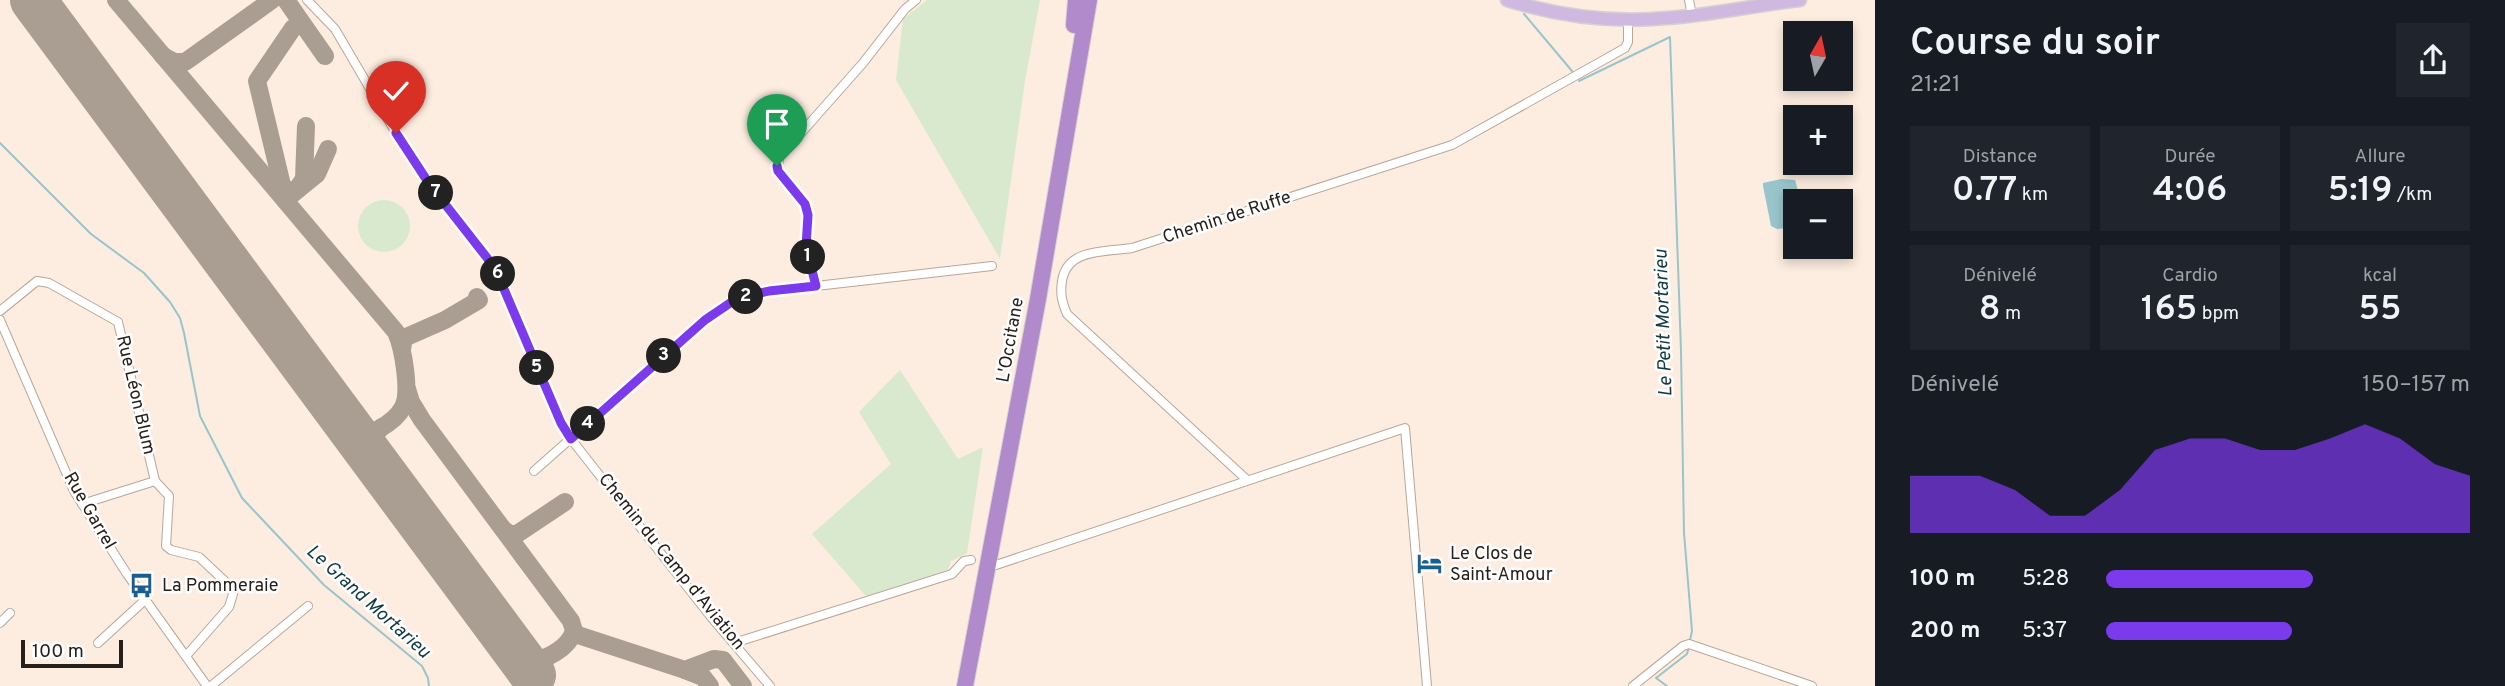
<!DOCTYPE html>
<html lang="fr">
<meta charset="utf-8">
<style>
body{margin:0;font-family:Overpass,sans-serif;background:#20242c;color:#f1f3f6;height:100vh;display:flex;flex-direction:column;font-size:26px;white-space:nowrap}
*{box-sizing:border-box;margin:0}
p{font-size:23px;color:#9ea1a6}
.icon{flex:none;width:38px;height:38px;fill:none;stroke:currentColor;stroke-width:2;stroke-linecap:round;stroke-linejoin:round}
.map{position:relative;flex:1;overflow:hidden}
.panel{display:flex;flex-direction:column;background:#171b24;width:630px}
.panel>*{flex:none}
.needle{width:46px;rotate:9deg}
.buttons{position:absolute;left:1783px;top:21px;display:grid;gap:14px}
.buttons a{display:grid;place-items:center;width:70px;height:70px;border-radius:0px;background:#171b24;box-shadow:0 4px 10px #0003;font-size:35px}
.scale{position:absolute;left:21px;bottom:18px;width:102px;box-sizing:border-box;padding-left:7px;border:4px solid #27201a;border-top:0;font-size:19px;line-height:24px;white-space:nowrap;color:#27201a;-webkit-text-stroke:5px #fefefe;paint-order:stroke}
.pin{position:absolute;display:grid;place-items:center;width:60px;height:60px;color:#fff;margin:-72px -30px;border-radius:50% 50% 50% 0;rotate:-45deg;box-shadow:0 0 7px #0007}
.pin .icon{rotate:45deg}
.km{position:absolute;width:35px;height:35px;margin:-18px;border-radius:50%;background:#222;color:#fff;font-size:19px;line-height:35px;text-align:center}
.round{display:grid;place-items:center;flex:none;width:74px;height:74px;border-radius:0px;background:#20242c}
.summary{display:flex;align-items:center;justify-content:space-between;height:119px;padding:0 35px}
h1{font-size:38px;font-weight:600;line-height:52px}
.figures{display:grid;grid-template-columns:repeat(3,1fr);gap:10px;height:119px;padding:7px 35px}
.figures div{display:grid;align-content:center;border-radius:0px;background:#20242c;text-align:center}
.figures b{font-size:35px;font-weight:600}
.figures small{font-size:19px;font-weight:400}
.figures p{font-size:19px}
.chart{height:196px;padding:14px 35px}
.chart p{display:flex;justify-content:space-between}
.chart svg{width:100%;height:126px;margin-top:7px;fill:#7c3aed;opacity:.7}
ul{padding:0 35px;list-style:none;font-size:23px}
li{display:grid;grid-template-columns:112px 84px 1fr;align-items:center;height:52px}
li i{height:18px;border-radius:9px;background:#7c3aed}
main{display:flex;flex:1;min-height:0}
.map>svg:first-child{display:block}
</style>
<main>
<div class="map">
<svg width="1875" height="686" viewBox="0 0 1875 686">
<rect width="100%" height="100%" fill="#fdede0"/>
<g fill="#d9e9ce">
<polygon points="927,0 1040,0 1025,81 1000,259 896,80 903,19"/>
<circle cx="384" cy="226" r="26"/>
<polygon points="900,370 958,459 983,447 967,553 951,561 948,570 866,596 812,534 891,464 859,412"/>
</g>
<polygon fill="#98c5cb" points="1781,179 1795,180 1801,201 1796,201 1795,227 1777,229 1771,226 1763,186 1763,183"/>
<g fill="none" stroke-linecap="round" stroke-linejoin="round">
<g stroke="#98c5cb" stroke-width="2">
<polyline points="1524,14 1572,71"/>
<polyline points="1579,81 1670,37 1681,351 1684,533 1692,631 1690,640"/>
<polyline points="0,143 91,234 144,273 170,302 180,318 184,333 200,416 242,498 324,585 422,666 428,678 429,686"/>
<polyline points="1667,686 1656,678 1687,654 1689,646"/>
</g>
<g stroke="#aa9d92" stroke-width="18">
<path d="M116,0L396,332C403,348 411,392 403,407C398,417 388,424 379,429C371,434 361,435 353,430C345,424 338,412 332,404"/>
<polyline points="286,0 325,56"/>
<polyline points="163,56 174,62 185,62 272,0"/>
<polyline points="297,189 304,179 306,126"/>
<polyline points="287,196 287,190 282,185 257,81 293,28"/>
<polyline points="285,200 317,174 328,149"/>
<polyline points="402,349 404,338 445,320 479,300 477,297"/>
<path d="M407,389L411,402L422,420L571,621L574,631C569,647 544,664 527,658C516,654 509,641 502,633"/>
<path d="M376,463C373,448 369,437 382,427"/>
<polyline points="503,529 509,534 517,534 565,502"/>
<polyline points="574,631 578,635 685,670 714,659 723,660 743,686"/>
<polyline points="685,670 703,677 710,686"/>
</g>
<polyline stroke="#aa9d92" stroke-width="46" points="33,0 533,675"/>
<defs>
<g id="minor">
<polyline points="307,0 335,29 396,133 430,185 495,268 561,423 571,439 711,617 770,686"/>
<polyline points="1689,0 1692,16"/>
<polyline points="816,286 992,266"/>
<polyline points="0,311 37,281 49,283 118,322 155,481 82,504"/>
<polyline points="0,320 74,491 127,574 207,686"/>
<polyline points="534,471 705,320 736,300 769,291 816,286 806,247 808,215 805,204 778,171 779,158 863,63 905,9 916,0"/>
<path d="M1246,479L1067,314C1062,302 1060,294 1062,281C1067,248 1105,252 1132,248L1452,145L1625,48L1628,42V20"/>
<polyline points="155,481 169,496 166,546 171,550 199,557 231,587 233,594 229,607 186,656"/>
<polyline points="996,565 1405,428 1427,686"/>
<polyline points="0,623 10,613"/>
<polyline points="98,643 146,599"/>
<polyline points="734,643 952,574 964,561 971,560"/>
<polyline points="211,686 308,606"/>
<polyline points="1633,686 1683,646 1689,644 1812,686"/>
</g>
<path id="primary" d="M1507,0C1558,16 1614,23 1667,18C1712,15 1756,5 1800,0"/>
<g id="motorway">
<polyline points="1074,25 1076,0"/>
<polyline points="965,686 1038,299 1089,0"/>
</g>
</defs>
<use href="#minor" stroke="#b9a697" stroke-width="10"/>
<use href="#primary" stroke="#d4d2d1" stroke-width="15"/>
<use href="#motorway" stroke="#d4d2d1" stroke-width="18"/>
<use href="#minor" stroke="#fff" stroke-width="8"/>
<use href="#primary" stroke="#d0b9e0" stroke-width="12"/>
<use href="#motorway" stroke="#b18acb" stroke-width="16"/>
</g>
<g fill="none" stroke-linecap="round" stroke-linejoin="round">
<defs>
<polyline id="route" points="396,133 430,185 495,268 561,423 571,439 705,320 736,299 769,291 816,286 806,247 808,215 805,204 778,171 777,166"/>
</defs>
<use href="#route" stroke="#fff" stroke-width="14"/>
<use href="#route" stroke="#7c3aed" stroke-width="9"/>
</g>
<defs>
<symbol id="hotel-bare" viewBox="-9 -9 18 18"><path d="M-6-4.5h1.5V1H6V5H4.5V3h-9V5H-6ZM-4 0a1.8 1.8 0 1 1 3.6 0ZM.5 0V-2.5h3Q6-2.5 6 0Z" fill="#175f93" stroke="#fefefe" stroke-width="2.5" paint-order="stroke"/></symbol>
<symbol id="bus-bare" viewBox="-9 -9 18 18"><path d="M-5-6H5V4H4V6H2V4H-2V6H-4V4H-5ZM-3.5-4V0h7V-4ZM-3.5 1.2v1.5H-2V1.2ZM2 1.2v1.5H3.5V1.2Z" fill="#175f93" stroke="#fefefe" stroke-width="2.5" paint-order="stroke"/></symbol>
</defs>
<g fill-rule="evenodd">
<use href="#hotel-bare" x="1412" y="546" width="35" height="35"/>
<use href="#bus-bare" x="124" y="568" width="35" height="35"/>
</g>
<g text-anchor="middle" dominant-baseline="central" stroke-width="5" stroke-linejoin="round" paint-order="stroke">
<g font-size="18" fill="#27201a" stroke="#fefefe">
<text transform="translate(1227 218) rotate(-18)">Chemin de Ruffe</text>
<text transform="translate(1011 340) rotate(-80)">L'Occitane</text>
<text transform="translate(135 395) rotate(77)">Rue Léon Blum</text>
<text transform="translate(89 511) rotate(60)">Rue Garrel</text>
<text transform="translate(671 562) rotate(51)">Chemin du Camp d'Aviation</text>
</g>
<g font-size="18" fill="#27201a" stroke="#fefefe" text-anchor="start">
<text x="1450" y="554">Le Clos de<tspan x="1450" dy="21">Saint-Amour</tspan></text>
<text x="162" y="586">La Pommeraie</text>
</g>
<g font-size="19" font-style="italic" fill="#103b40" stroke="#fefefe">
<text transform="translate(1664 323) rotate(-92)">Le Petit Mortarieu</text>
<text transform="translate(368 602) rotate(42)">Le Grand Mortarieu</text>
</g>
</g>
</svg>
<div class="buttons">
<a><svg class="needle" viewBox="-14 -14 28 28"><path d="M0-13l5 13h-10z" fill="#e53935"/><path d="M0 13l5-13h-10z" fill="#9ea1a6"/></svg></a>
<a>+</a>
<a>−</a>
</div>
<div class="scale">100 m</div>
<div class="pin" style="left:777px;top:166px;background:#1e9e55"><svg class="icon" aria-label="arrive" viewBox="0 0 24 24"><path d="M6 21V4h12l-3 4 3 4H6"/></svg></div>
<div class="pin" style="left:396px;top:133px;background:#d93025"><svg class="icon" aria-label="check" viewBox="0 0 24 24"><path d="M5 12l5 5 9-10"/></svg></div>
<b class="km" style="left:808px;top:257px">1</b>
<b class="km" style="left:746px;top:297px">2</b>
<b class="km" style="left:664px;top:356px">3</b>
<b class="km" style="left:588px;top:424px">4</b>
<b class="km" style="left:537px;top:368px">5</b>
<b class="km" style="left:498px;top:274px">6</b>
<b class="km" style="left:436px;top:193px">7</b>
</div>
<section class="panel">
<div class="summary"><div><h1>Course du soir</h1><p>21:21</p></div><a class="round"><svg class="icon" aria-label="share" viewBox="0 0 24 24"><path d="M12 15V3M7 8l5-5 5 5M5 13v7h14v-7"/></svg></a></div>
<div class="figures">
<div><p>Distance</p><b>0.77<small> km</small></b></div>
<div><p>Durée</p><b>4:06</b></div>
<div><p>Allure</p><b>5:19<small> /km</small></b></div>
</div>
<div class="figures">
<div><p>Dénivelé</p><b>8<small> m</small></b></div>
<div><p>Cardio</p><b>165<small> bpm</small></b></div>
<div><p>kcal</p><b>55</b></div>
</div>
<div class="chart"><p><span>Dénivelé</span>150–157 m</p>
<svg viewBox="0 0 160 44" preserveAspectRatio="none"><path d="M0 44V24L10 24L20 24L30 29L40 38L50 38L60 29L70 15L80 11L90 11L100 15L110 15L120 11L130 6L140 11L150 20L160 24V44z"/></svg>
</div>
<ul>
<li><b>100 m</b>5:28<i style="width:57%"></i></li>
<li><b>200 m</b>5:37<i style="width:51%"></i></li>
</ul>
</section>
</main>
